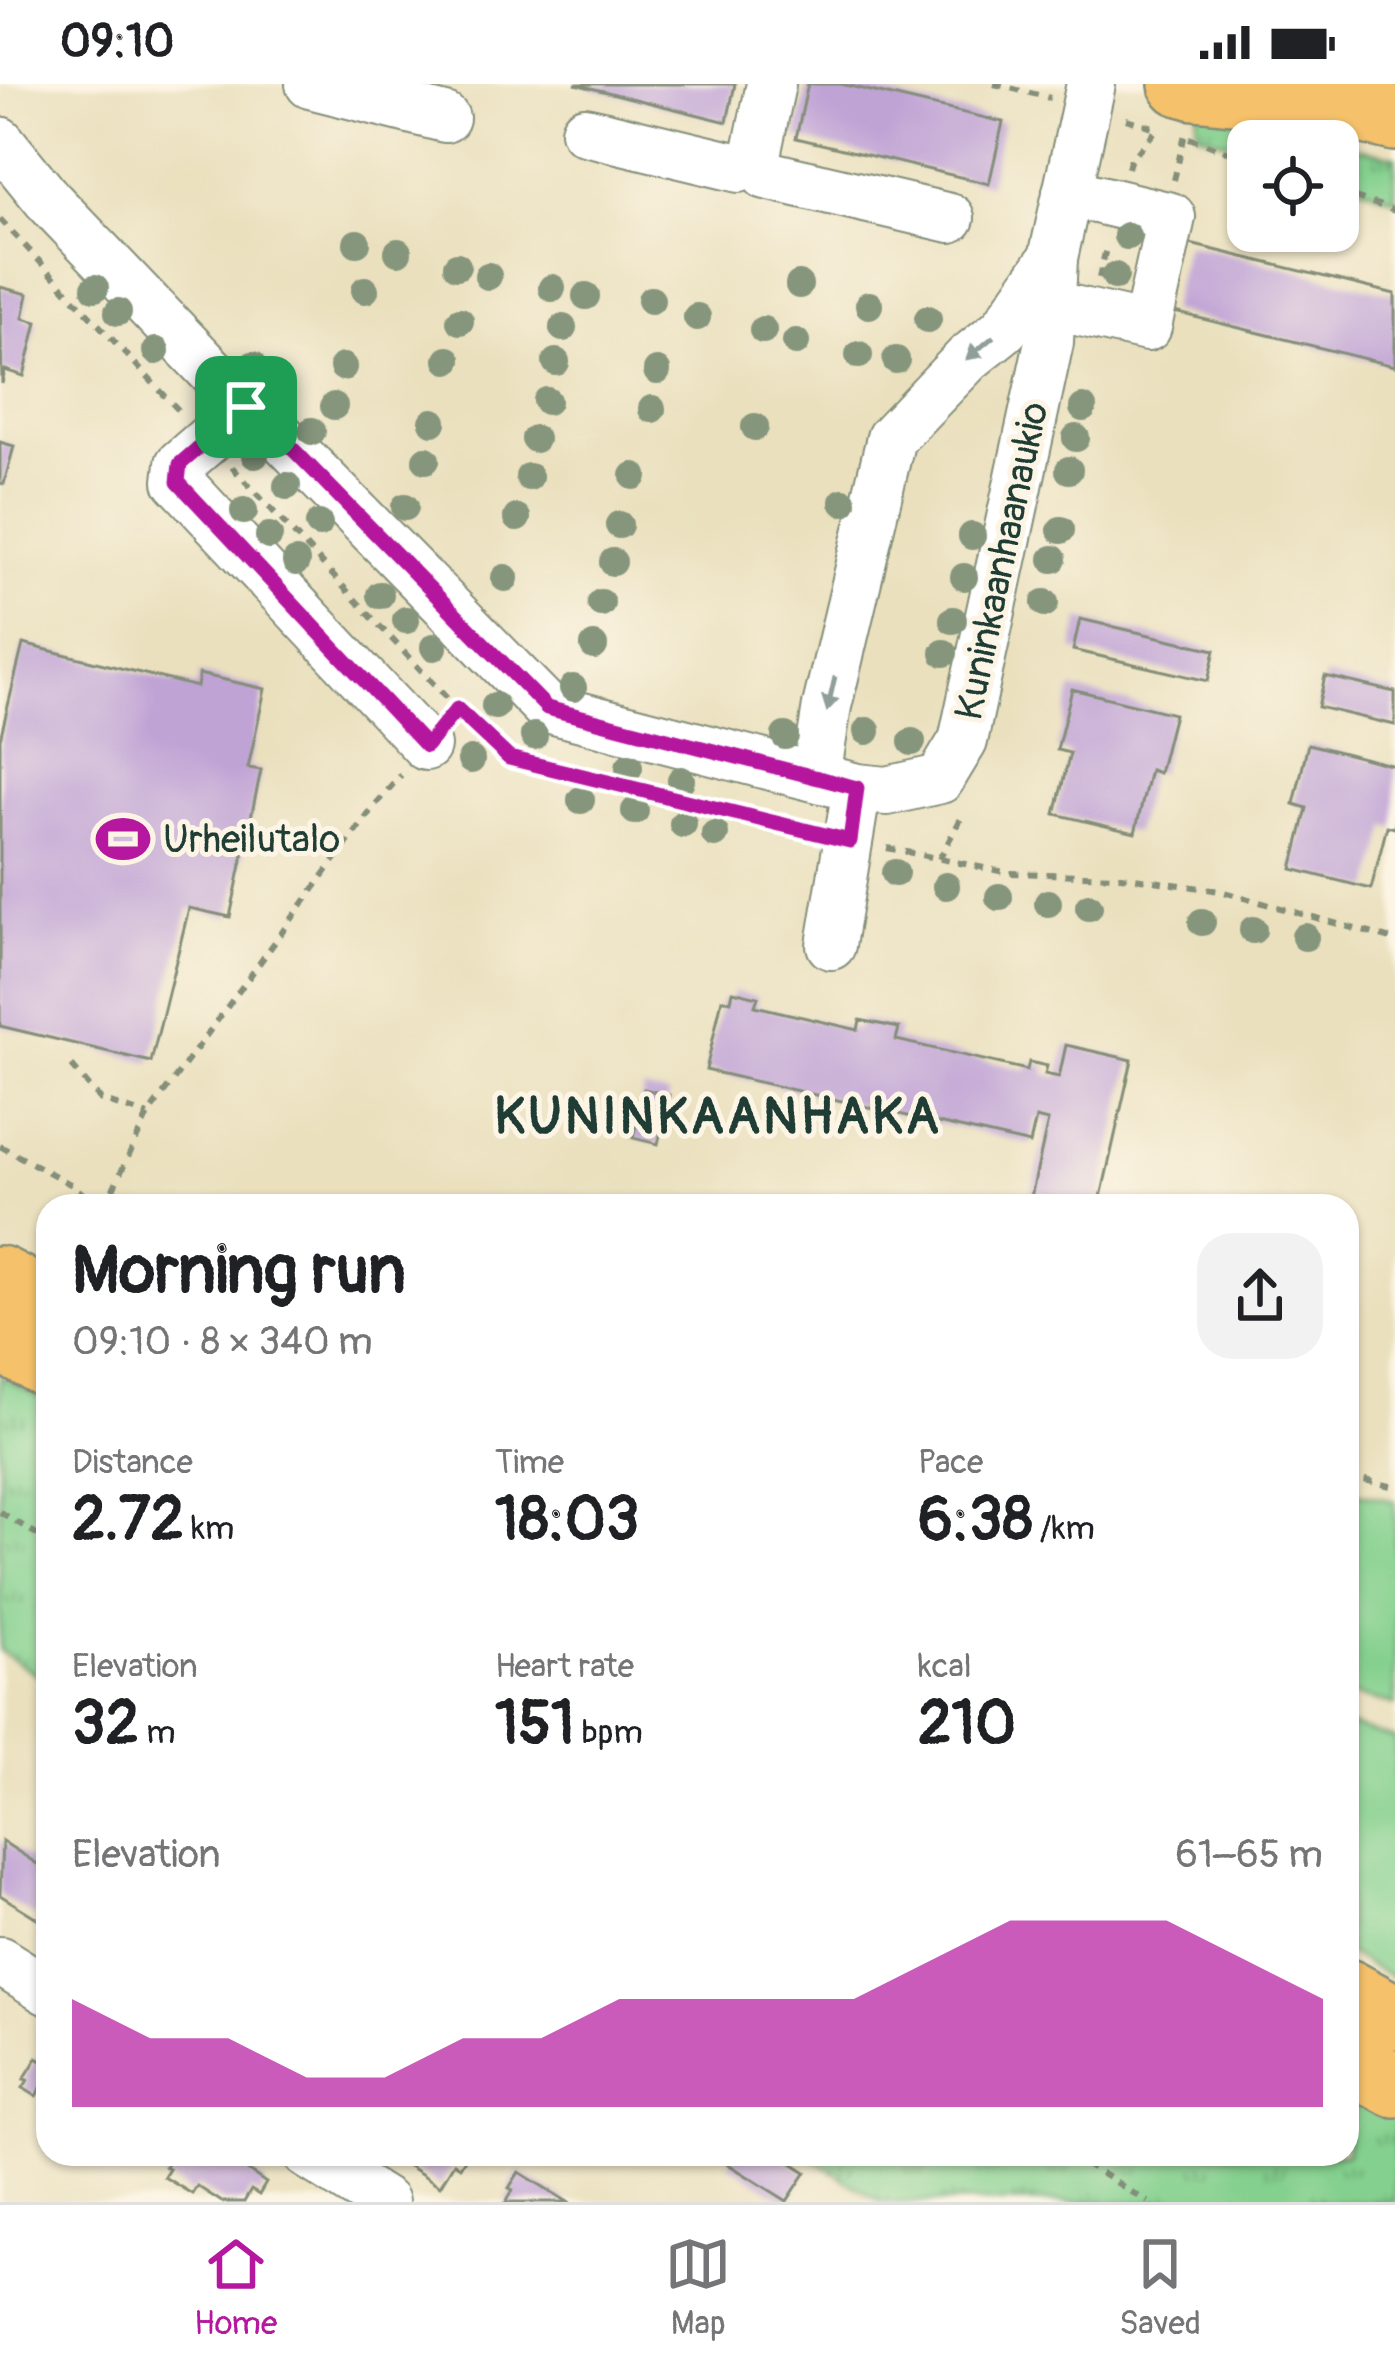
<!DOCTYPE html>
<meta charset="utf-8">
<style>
body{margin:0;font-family:Pangolin,sans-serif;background:#f2f2f2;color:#202124;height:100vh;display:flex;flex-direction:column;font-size:45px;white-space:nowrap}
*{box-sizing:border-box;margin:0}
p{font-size:39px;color:#757577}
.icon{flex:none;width:66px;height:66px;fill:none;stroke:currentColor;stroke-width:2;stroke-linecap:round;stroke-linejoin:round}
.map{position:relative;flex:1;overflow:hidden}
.details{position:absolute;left:36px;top:1110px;width:1323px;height:972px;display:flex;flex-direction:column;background:#fff;border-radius:36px;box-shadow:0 3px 9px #0004}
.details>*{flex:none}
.controls{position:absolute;left:1227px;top:36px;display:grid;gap:24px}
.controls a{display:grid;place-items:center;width:132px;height:132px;border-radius:24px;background:#fff;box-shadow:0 3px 9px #0004;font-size:60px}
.pin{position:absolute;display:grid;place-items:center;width:102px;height:102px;color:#fff;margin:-51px;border-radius:24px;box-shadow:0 6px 18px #0006}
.round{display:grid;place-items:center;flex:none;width:126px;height:126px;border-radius:36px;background:#f2f2f2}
.overview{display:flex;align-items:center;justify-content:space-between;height:204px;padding:0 36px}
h1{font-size:66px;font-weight:700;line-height:90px}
.metrics{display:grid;grid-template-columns:repeat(3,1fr);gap:18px;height:204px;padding:12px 36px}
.metrics div{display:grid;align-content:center}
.metrics b{font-size:60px;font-weight:700}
.metrics small{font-size:33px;font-weight:400}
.metrics p{font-size:33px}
.chart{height:336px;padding:24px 36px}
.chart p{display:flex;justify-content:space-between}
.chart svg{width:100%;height:216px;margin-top:12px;fill:#b5179e;opacity:.7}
.status{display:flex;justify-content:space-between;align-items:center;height:84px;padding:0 60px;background:#fff;direction:ltr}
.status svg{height:33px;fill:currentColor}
.tabs{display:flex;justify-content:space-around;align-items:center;height:168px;border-top:3px solid #e0e0e0;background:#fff;font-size:33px;color:#757577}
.tabs a{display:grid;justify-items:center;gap:6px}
.tabs .active{color:#b5179e}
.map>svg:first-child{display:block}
</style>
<div class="status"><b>09:10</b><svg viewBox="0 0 49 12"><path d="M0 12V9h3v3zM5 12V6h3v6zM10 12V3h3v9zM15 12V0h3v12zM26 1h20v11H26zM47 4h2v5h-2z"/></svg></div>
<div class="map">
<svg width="1395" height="2118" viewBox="0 0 1395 2118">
<defs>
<pattern id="grass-tufts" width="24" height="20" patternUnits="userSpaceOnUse" patternTransform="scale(3)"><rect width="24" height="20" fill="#84d08e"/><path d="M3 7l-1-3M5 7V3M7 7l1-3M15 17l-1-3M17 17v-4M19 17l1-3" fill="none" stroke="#6baa75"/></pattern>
</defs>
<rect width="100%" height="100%" fill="#fcf5e5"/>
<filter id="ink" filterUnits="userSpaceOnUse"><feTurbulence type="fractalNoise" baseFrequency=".00833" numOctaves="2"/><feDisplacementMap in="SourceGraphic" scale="24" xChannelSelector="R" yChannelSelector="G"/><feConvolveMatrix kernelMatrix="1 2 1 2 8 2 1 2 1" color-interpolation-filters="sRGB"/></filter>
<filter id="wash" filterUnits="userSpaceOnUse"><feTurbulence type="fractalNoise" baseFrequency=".004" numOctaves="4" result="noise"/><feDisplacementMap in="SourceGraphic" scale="48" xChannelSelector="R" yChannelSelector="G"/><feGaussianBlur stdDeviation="2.7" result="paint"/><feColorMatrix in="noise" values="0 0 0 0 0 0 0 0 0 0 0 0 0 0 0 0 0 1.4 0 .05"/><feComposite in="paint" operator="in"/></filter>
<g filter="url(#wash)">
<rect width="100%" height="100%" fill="#eae0be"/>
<g fill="url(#grass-tufts)" stroke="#528661" stroke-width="3">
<polygon points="1198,26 1326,57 1248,57 1248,65 1199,49 1196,42"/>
<polygon points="1338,60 1395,72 1395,115 1338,95"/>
<polygon points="0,1292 48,1317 48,1597 0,1567"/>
<polygon points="1347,2003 1395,2029 1395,2118 881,2118 805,2070 1347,2070"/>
</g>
<g fill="#84d08e" stroke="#528661" stroke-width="3">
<polygon points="1347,1407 1395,1417 1395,1621 1347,1610"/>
<polygon points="1347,1641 1395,1655 1395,1895 1347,1869"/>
</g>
<g id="blocks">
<g fill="#bfa3d5">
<polygon points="575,0 735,0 727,38"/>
<polygon points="808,0 841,0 1003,38 989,100 796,54"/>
<polygon points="1186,159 1395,210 1395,282 1170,227"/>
<polygon points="0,203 28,210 23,234 37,238 24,292 5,286 2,300"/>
<polygon points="0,358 14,362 4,400 0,399"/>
<polygon points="1080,535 1215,566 1208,597 1073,566"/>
<polygon points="23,560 197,603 199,590 265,605 248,684 261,686 230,833 189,824 151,978 0,942 0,655"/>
<polygon points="1325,592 1395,608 1395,641 1318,623"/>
<polygon points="1072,605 1174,630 1159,689 1150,686 1135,749 1055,730 1070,669 1057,666"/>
<polygon points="1308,660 1395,682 1395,744 1387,742 1371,805 1292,785 1307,724 1294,720"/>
<polygon points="733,907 758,913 755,922 858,946 860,936 899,944 896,956 1027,986 1029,978 1047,982 1045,990 1059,993 1066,961 1132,976 1099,1122 1029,1122 1048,1037 1036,1034 1030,1060 706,986 722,915 731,917"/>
<polygon points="644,1005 669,1011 658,1060 633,1054"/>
<polygon points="2,1757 48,1787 48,1841 0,1811"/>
<polygon points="37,1974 48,1981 48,2009 41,2004 36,2012 23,2004 28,1996 24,1995"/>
<polygon points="173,2070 224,2070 266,2099 259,2111 251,2106 244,2118 222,2118 197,2102 192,2110 164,2093 169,2085 165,2083"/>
<polygon points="390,2070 468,2070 460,2083 454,2079 440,2102"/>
<polygon points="735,2070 778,2070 806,2088 787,2117 728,2080"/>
<polygon points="519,2088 568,2118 506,2118 513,2106 509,2104"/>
</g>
</g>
</g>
<g filter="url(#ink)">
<use href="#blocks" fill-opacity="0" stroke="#848e79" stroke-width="3"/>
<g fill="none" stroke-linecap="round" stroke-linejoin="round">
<defs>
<g id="minor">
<polyline points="310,0 445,34"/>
<polyline points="771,0 755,76 766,91 950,134"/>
<polyline points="585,47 739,84 755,76"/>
<polyline points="0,57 47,115 246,323 280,352 547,624 857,704 887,707 940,695 963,657 1049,258 1053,174 1091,0"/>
<polyline points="1051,221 1147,243 1171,133 1067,108"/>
<polyline points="246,323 180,380 178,397 426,662"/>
<polyline points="816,693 827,622 891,354 968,274 1004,245 1053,174"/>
<polyline points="831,861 857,704"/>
<polyline points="0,1877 48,1907"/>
<polyline points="307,2070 384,2118"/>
</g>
<g id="major">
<polyline points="1181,0 1195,4 1318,17 1395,35"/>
<polyline points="0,1194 48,1219"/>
<polyline points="0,1256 48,1282"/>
<polyline points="1347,1907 1395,1933"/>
<polyline points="1347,1975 1395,2001"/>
</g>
</defs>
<use href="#minor" stroke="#848e79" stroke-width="52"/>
<use href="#major" stroke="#848e79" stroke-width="68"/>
<g stroke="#848e79" stroke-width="6" stroke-dasharray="9 9" stroke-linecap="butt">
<polyline points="994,0 1050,14"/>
<polyline points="1126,35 1160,45"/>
<polyline points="1189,54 1248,75"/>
<polyline points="1128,84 1130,77 1158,44"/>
<polyline points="1174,96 1185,50"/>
<polyline points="1338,107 1395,127"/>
<polyline points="0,135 182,330"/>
<polyline points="1099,194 1107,160"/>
<polyline points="232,383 456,624"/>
<polyline points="452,631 457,625 509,674 810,747"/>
<polyline points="887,764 1009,789 1121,792 1220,807 1395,856"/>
<polyline points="939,775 964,729"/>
<polyline points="72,982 101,1016 148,1031"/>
<polyline points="0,1062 74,1102 97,1122"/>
<polyline points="105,1122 148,1031 376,720 401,691"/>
<polyline points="1347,1392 1395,1403"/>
<polyline points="0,1428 48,1457"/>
<polyline points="1070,2070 1148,2118"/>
</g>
<use href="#minor" stroke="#fff" stroke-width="48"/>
<use href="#major" stroke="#f5c16b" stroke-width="63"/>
</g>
<g fill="#85967c">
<circle cx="1127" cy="152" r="14"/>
<circle cx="357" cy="159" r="14"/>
<circle cx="398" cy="168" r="14"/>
<circle cx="457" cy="182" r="14"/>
<circle cx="488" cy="192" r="14"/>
<circle cx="1115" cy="192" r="14"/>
<circle cx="799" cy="201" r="14"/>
<circle cx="95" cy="204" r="14"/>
<circle cx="552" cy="204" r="14"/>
<circle cx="365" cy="206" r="14"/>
<circle cx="586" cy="212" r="14"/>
<circle cx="651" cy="216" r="14"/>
<circle cx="869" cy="221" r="14"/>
<circle cx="118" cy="228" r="14"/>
<circle cx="697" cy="233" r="14"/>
<circle cx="928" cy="235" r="14"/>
<circle cx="460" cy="237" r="14"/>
<circle cx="563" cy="244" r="14"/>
<circle cx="763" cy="246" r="14"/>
<circle cx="796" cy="258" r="14"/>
<circle cx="156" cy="267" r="14"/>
<circle cx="859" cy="271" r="14"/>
<circle cx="448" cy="276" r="14"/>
<circle cx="896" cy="276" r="14"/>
<circle cx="556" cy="278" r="14"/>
<circle cx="253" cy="281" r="14"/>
<circle cx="343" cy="283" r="14"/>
<circle cx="657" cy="287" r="14"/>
<circle cx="547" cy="317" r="14"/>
<circle cx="334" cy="322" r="14"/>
<circle cx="1083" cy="324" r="14"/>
<circle cx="652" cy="325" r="14"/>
<circle cx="433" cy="338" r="14"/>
<circle cx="755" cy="343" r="14"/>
<circle cx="312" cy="347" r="14"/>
<circle cx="1076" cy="354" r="14"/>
<circle cx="535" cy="355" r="14"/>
<circle cx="255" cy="371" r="14"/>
<circle cx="426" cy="376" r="14"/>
<circle cx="1069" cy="386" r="14"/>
<circle cx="634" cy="392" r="14"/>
<circle cx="529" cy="393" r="14"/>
<circle cx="287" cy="402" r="14"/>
<circle cx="843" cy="418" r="14"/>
<circle cx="405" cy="423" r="14"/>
<circle cx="244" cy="427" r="14"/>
<circle cx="517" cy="434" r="14"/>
<circle cx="319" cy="440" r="14"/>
<circle cx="619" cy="441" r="14"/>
<circle cx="1061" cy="446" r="14"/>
<circle cx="269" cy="452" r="14"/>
<circle cx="972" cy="452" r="14"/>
<circle cx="1053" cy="475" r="14"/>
<circle cx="296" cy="478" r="14"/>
<circle cx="613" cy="478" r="14"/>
<circle cx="964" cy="493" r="14"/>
<circle cx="505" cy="494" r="14"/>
<circle cx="380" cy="511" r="14"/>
<circle cx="601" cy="519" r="14"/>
<circle cx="1045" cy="519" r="14"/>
<circle cx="406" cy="536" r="14"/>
<circle cx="953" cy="536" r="14"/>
<circle cx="594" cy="562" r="14"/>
<circle cx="434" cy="563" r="14"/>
<circle cx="944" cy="569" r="14"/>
<circle cx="573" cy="604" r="14"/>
<circle cx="495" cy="622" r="14"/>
<circle cx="867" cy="647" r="14"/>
<circle cx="534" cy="652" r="14"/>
<circle cx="785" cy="652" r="14"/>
<circle cx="912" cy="658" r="14"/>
<circle cx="471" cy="676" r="14"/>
<circle cx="629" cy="683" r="14"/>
<circle cx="681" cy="696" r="14"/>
<circle cx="581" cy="716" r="14"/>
<circle cx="635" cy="727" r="14"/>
<circle cx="683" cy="740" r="14"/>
<circle cx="715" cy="750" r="14"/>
<circle cx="895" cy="789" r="14"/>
<circle cx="946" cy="802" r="14"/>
<circle cx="999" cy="813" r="14"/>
<circle cx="1048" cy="819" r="14"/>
<circle cx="1089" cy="823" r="14"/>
<circle cx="1202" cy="838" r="14"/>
<circle cx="1253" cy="846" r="14"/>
<circle cx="1305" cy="853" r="14"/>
</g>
<defs><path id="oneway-solid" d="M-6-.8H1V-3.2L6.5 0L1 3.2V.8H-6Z" transform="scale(3)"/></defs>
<g fill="#8f9e9a">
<use href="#oneway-solid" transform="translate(980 264) rotate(140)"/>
<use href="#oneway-solid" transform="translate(831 610) rotate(103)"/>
</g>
</g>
<g fill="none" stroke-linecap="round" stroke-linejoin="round" filter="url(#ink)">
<defs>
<polygon id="route" points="246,323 280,352 547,624 857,704 850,757 509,674 457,625 426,662 178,398 180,380"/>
</defs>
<use href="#route" stroke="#fff" stroke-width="24"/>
<use href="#route" stroke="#b5179e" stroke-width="15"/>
</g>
<defs>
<symbol id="stadium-bare" viewBox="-9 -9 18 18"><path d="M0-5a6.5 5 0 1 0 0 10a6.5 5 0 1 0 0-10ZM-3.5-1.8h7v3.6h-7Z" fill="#b5179e" stroke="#fcf5e5" stroke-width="2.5" paint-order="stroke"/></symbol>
</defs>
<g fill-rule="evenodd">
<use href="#stadium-bare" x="85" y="717" width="76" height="76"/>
</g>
<g text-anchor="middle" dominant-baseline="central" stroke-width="10" stroke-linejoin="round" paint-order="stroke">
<g font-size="39" fill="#1f3d34" stroke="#fcf5e5">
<text transform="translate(1002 477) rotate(-78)">Kuninkaanhaanaukio</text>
</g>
<g font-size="39" fill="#1f3d34" stroke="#fcf5e5" text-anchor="start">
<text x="163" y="755">Urheilutalo</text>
</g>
<g font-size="51" font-weight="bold" letter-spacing="3" fill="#1f3d34" stroke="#fcf5e5">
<text x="718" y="1033">KUNINKAANHAKA</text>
</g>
</g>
</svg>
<div class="controls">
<a><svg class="icon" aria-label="locate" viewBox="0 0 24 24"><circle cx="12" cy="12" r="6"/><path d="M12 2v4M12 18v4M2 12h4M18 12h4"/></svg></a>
</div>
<div class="pin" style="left:246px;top:323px;background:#1e9e55"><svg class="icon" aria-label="arrive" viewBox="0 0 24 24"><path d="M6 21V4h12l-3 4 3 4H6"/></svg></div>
<section class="details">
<div class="overview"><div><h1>Morning run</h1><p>09:10 · 8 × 340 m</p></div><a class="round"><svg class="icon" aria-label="share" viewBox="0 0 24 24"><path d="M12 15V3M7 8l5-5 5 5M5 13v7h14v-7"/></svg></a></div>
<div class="metrics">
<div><p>Distance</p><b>2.72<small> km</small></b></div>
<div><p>Time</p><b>18:03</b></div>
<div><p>Pace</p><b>6:38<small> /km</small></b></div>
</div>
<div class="metrics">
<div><p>Elevation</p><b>32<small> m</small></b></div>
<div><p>Heart rate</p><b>151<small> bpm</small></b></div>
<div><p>kcal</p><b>210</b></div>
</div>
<div class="chart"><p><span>Elevation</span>61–65 m</p>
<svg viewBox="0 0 160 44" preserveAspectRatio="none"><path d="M0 44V22L10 30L20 30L30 38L40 38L50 30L60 30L70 22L80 22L90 22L100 22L110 14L120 6L130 6L140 6L150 14L160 22V44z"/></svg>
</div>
</section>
</div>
<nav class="tabs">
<a class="active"><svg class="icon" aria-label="home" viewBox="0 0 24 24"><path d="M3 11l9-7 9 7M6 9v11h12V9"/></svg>Home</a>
<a><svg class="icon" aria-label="map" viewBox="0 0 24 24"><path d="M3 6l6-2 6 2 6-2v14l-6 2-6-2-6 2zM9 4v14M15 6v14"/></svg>Map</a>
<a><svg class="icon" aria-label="saved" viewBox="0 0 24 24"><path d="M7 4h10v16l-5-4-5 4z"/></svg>Saved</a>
</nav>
